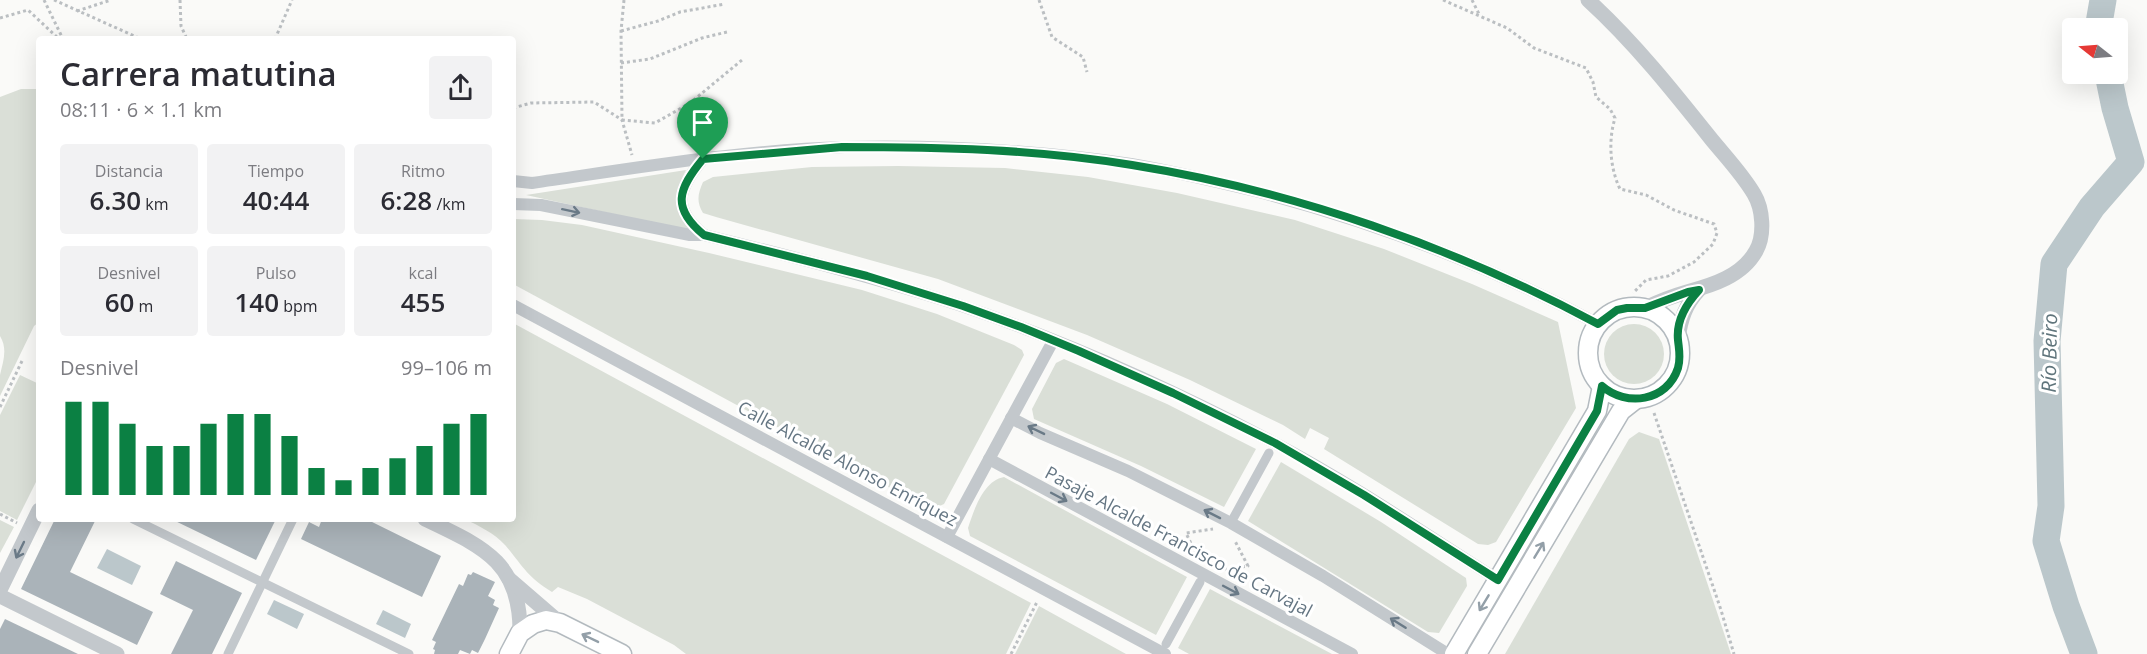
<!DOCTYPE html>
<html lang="es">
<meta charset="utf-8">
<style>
body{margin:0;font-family:"Open Sans",sans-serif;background:#f2f2f3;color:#2b2b33;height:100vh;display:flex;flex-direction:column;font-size:22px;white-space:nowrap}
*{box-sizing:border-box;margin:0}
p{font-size:20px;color:#7c7c81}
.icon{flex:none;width:33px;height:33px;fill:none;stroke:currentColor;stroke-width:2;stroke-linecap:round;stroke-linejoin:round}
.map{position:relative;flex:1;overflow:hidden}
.side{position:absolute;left:36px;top:36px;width:480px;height:486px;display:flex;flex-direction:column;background:#fff;border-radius:6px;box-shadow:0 6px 24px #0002}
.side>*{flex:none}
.needle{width:39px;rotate:287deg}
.controls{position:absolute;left:2062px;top:18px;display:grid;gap:12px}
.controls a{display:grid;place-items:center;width:66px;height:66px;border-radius:6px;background:#fff;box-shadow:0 6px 24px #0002;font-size:30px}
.pin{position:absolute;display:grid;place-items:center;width:51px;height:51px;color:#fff;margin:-62px -26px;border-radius:50% 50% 50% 0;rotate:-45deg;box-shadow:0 0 6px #0007}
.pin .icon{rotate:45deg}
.round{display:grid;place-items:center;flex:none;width:63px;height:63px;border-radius:6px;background:#f2f2f3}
.head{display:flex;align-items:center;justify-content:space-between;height:102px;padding:0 24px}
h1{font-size:33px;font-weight:600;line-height:45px}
.metrics{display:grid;grid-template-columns:repeat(3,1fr);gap:9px;height:102px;padding:6px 24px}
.metrics div{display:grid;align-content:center;border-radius:6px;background:#f2f2f3;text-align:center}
.metrics b{font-size:26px;font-weight:600}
.metrics small{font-size:16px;font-weight:400}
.metrics p{font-size:16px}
.chart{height:168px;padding:12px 24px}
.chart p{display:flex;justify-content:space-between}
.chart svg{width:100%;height:108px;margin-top:6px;stroke:#0b8043;stroke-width:6}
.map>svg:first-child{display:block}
</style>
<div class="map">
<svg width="2147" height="654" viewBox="0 0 2147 654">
<rect width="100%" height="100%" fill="#fafaf8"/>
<g fill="#dadfd7">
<path d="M21,89H39V322L34,326L0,396C0,389 0,382 0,375C3,362 8,349 0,336V97Z"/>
<path d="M898,166L1005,168L1088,177L1177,193L1295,220L1384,249L1472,284L1558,322L1576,408L1496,542L1488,545L1478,544L1324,449L1329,438L1310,428L1305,439L1283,425L1190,380L1087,335L938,279L716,217L703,213C696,201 698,194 703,182L713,177L812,167Z"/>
<path d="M686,170C673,196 673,208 691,231L526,195Z"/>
<polygon points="513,219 542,220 582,225 709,253 862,290 937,314 1014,345 1022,350 1024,355 944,504 931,510 513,284"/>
<path d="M513,323L1031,603L1006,654H686L674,645L587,599L558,587L552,592C527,577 522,565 505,545C494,533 479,526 465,519H513Z"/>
<circle cx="1634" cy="354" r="30"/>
<polygon points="1064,359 1167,404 1256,449 1224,507 1141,466 1034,419 1032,409 1056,363"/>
<polygon points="20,375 39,384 39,476 17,520 0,511 0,415"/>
<polygon points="1639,432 1659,439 1731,654 1505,654 1629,439"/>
<polygon points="1281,462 1381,522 1466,578 1467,586 1439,633 1428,632 1248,521"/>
<path d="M1004,477L1187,577L1156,635L970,536L968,528C974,510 983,481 1004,477Z"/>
<polygon points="0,520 14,527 0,553"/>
<polygon points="1210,589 1332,654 1189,654 1178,648"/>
<polygon points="1039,606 1126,654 1015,654"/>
</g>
<g fill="#bbc7cb">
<polygon points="107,549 141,566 132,585 97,568"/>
<polygon points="274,600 304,614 297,629 267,614"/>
<polygon points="383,610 411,624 405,638 376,624"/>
</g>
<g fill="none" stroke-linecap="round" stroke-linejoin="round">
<g stroke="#bbc7cb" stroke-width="27">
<polyline points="2100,28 2099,23 2103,0"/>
<polyline points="2084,654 2066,606 2046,541 2051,506 2047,341 2054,264 2092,207 2131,162 2115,108 2108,74"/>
</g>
</g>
<g fill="#aab3b9">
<polygon points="55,519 96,519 70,572 153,612 137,645 21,589"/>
<polygon points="171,519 276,519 256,560"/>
<polygon points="322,519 366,519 441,556 422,597 301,539 309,522 319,527"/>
<polygon points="176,561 242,593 212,654 171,654 193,610 160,594"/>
<polygon points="473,572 495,582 488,596 495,600 493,605 499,608 485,639 478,653 472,650 470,654 460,650 458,654 434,654 435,650 433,649 436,642 432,640 459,584 463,586 468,574 471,575"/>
<polygon points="5,619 78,654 0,654 0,629"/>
</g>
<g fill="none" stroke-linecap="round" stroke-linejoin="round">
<defs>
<g id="secondary">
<circle cx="1634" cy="353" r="46"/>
<polyline points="509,654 520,633 533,624 546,620 560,623 622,654"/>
<polyline points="1454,654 1597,411 1602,386"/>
<polyline points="1477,654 1621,411 1635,400"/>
</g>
</defs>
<use href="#secondary" stroke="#b3babf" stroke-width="21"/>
<g stroke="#bbbfc2" stroke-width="3" stroke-dasharray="3 3" stroke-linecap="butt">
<polyline points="44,0 63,39"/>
<polyline points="54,0 141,39"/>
<polyline points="180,0 181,26 187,39"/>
<polyline points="624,0 621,31 622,120 655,123 690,103 742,60"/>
<polyline points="1039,0 1052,37 1083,57 1087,72"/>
<path d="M1443,0L1507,28L1534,48L1586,68L1593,82L1596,97L1610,109L1615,118C1608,141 1610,168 1620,189L1646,195L1674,210L1714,224L1717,233L1713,244L1694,262L1668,276L1646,280L1633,293"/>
<polyline points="1472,0 1479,14"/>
<polyline points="77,11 111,0"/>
<polyline points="0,18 28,10 59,39"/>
<polyline points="621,31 658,21 680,12 725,4"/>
<polyline points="275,39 292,0"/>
<polyline points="621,63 650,59 702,38 727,32"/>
<polyline points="513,108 531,103 594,102 622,120 632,155"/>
<polyline points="0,407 22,361"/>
<polyline points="1654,413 1721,610 1734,654"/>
<polyline points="0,514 17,523"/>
<polyline points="1196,554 1186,533 1213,529"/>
<polyline points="1224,569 1248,566 1235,541"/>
<polyline points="1011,654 1037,602"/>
</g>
<g stroke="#c3c8cc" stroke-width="9">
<polyline points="1234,517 1269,453"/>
<polyline points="133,519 409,654"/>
<polyline points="1166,644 1200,582"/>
<polyline points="228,654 293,519"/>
</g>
<g stroke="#c3c8cc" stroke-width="12">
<path d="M703,159C678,189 671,208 704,235"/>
<path d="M513,181L532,183C636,168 740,150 845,147C940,145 1036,150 1131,164C1172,171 1214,181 1255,191C1374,222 1490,266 1598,324"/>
<path d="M513,204L541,205L690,235H704C791,256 877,278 962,306C1069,342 1174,390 1273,442C1351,483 1424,533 1498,580"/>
<polyline points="513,305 1165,654"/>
<polyline points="1011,418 1040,433 1128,471 1231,523 1323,576 1448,654"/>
<polyline points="989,459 1352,654"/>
<polyline points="947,537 1053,341"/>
</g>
<g stroke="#c3c8cc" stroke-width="15">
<path d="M1588,0C1634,42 1673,91 1712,140C1726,157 1743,175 1754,194C1763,209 1765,235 1756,251C1742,276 1713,285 1687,292C1673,296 1658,302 1645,308"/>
<path d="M1678,338C1681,319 1685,305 1699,290"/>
<path d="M425,519C481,546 521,561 520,633"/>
<polyline points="509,579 560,623"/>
<polyline points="0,590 39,510"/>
<polyline points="0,596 117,654"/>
</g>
<use href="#secondary" stroke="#fff" stroke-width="18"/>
</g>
<defs><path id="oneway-shaft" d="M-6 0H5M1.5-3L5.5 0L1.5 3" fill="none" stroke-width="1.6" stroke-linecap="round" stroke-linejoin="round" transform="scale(1.5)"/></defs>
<g stroke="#6a7a87">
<use href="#oneway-shaft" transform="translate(571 211) rotate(12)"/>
<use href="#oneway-shaft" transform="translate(1036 430) rotate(-154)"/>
<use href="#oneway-shaft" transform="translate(1059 497) rotate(28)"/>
<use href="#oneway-shaft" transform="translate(1212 514) rotate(-153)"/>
<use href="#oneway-shaft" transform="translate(20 550) rotate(116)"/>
<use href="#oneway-shaft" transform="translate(1231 590) rotate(28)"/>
<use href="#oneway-shaft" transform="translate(1398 623) rotate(-148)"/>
</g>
<g stroke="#939fa8">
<use href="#oneway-shaft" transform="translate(1539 550) rotate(-59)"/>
<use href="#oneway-shaft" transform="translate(1484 603) rotate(121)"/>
<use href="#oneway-shaft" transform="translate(590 638) rotate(-154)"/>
</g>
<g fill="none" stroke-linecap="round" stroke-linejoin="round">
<defs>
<path id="route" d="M842,147C939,147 1036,149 1132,165C1294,191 1454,247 1598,324L1617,310L1627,308H1645L1688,292L1699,290C1687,303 1676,321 1678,340C1679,350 1681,358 1678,368C1667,402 1626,407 1602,386L1597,411L1498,580L1364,495L1275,443L1173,393L1079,351L1021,327L963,306L867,276L704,235C671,208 678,189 703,159Z"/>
</defs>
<use href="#route" stroke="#fff" stroke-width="12"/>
<use href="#route" stroke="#0b8043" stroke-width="8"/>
</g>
<g text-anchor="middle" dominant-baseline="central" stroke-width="6" stroke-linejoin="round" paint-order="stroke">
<g font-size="18" fill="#657683" stroke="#fff">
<text transform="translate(848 463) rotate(28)">Calle Alcalde Alonso Enríquez</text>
<text transform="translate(1179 541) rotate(28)">Pasaje Alcalde Francisco de Carvajal</text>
</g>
<g font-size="20" font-style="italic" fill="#60757c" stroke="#fff">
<text transform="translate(2049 353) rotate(-89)">Río Beiro</text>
</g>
</g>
</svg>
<div class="controls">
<a><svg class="needle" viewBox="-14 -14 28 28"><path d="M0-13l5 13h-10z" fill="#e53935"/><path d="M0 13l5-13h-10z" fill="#7c7c81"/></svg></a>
</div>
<div class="pin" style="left:703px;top:159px;background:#1e9e55"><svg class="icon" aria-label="arrive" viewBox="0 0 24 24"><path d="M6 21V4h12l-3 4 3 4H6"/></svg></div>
<section class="side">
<div class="head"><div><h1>Carrera matutina</h1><p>08:11 · 6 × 1.1 km</p></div><a class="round"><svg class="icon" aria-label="share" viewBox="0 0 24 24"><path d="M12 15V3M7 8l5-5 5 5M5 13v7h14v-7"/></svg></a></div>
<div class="metrics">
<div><p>Distancia</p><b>6.30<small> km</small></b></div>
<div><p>Tiempo</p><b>40:44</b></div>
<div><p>Ritmo</p><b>6:28<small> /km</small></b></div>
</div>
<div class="metrics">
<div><p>Desnivel</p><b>60<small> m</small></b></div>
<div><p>Pulso</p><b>140<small> bpm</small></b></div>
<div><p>kcal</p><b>455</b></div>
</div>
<div class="chart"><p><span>Desnivel</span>99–106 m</p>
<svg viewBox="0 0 160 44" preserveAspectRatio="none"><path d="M5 44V6M15 44V6M25 44V15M35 44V24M45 44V24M55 44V15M65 44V11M75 44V11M85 44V20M95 44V33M105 44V38M115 44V33M125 44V29M135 44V24M145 44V15M155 44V11"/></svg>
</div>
</section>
</div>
